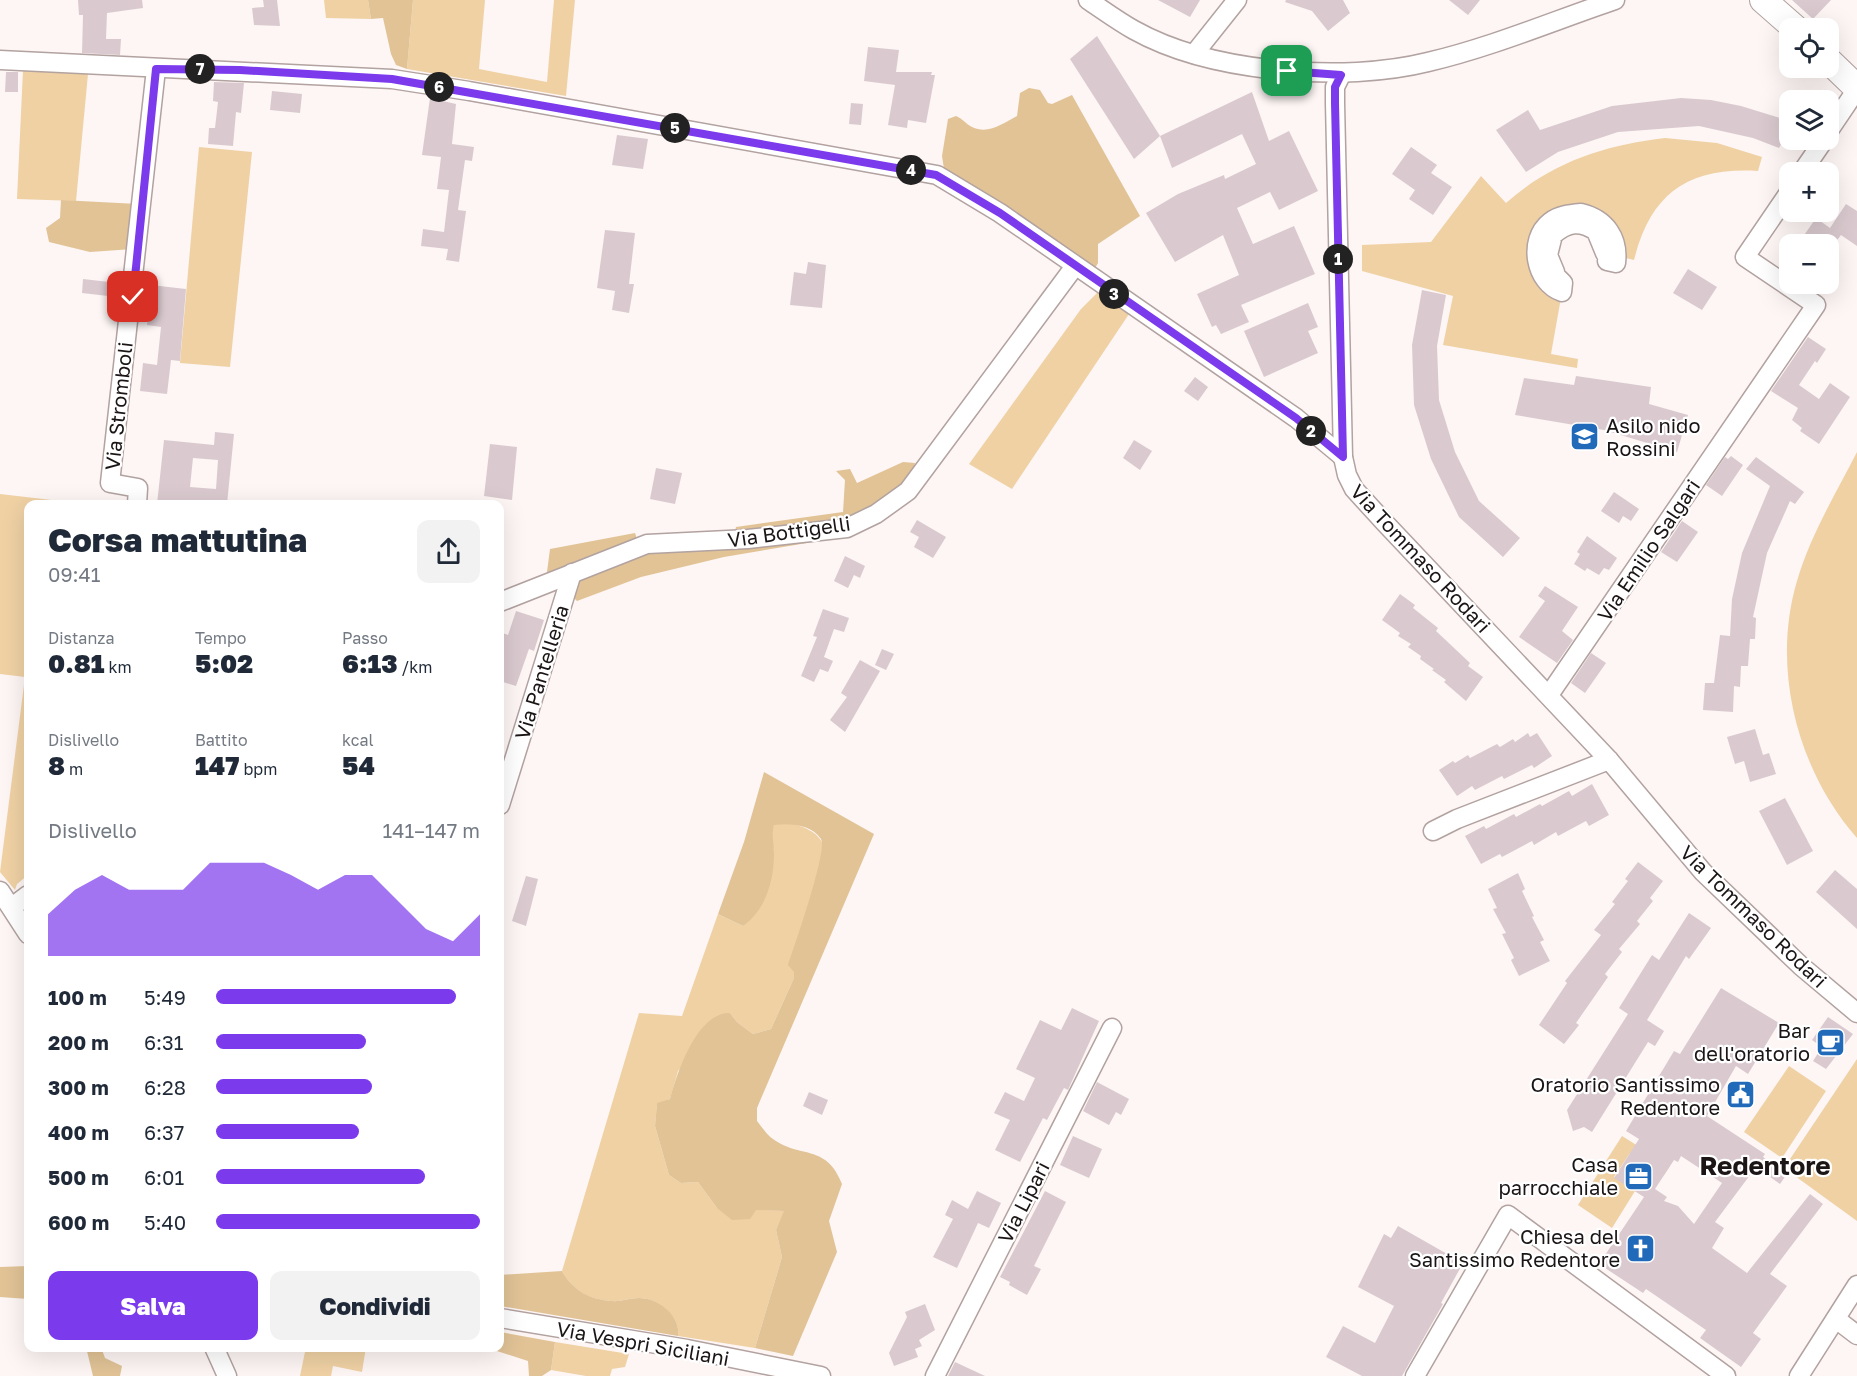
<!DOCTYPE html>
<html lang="it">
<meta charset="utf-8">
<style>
body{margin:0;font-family:"Golos Text",sans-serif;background:#f2f2f3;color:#1f2937;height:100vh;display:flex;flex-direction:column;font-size:22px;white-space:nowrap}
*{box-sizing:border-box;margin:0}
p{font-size:20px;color:#747a83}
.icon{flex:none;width:33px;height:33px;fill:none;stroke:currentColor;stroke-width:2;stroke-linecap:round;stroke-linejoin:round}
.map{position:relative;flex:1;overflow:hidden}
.sheet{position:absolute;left:24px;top:500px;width:480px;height:852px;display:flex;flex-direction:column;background:#fff;border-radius:12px;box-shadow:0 6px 24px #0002}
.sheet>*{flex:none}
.tools{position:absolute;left:1779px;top:18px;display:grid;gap:12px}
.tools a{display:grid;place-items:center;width:60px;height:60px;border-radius:12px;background:#fff;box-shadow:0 6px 24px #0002;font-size:30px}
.pin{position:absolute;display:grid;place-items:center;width:51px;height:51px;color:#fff;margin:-26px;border-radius:12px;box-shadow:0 3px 9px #0006}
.km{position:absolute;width:30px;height:30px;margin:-15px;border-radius:50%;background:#222;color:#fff;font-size:16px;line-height:30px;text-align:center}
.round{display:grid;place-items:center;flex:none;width:63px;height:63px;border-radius:12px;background:#f2f2f3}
.overview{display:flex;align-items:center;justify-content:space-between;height:102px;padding:0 24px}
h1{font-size:33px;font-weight:800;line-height:45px}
.metrics{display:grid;grid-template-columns:repeat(3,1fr);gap:9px;height:102px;padding:6px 24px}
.metrics div{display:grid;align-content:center}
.metrics b{font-size:26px;font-weight:800}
.metrics small{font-size:16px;font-weight:400}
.metrics p{font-size:16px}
.chart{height:168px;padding:12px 24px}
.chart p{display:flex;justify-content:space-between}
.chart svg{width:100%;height:108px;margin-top:6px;fill:#7c3aed;opacity:.7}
.button{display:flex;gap:12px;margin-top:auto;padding:12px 24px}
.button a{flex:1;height:69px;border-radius:12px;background:#7c3aed;color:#fff;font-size:24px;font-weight:800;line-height:69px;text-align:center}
.button a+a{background:#f2f2f3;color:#1f2937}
ul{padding:0 24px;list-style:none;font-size:20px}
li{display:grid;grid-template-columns:96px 72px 1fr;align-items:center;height:45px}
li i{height:15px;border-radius:8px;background:#7c3aed}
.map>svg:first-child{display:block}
</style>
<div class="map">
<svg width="1857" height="1376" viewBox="0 0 1857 1376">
<rect width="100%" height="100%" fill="#fdf6f5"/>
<g fill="#efd1a4">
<polygon points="324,0 368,0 371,19 326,18"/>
<polygon points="413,0 485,0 479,69 547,82 554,0 575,0 566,96 407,69"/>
<polygon points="23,70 88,74 76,201 17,199"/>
<path d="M1665,138L1717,143L1762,157L1758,171C1688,167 1651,193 1634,260L1617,256L1616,245L1549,223L1562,292L1551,354L1578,359L1577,368L1443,345L1453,296L1362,271V245L1431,242L1481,176L1506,203C1552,162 1605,145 1665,138Z"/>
<polygon points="199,147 252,152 230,367 180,363"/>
<polygon points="1100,290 1131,311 1012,489 969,464 1081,309"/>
<path d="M1857,452V838C1797,770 1771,668 1797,581C1810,536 1836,493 1857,452Z"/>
<polygon points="0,494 86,504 28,504 28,656 25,676 28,677 28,875 17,884 15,890 0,872 25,677 0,674"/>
<path d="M790,823C804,827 818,831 824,846L794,978L771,1029L753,1034L737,1022L730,1013L678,1071L670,1099L657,1104L655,1126L669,1175L681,1183L698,1182L717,1208L785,1211L776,1230L782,1257L755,1348L678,1336C681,1316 658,1298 639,1298C630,1298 620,1302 611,1301C587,1299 573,1290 562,1271L639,1013L682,1016L718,914L743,926L774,850L770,838L774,824Z"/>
<polygon points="1857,1059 1857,1221 1784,1168"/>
<polygon points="1789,1066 1826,1091 1782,1158 1744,1132"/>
<polygon points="1622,1136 1670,1166 1664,1175 1630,1153 1614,1177 1635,1191 1612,1228 1578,1205"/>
<polygon points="555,1342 629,1354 625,1367 612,1369 610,1376 586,1376 551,1370"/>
<polygon points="306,1347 366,1347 362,1372 333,1366 331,1376 300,1376"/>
</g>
<g fill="#e1c396">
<polygon points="368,0 413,0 407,69 396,65 391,54 383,18 371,19"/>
<path d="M1029,88L1040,90L1048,103L1052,104L1072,95L1140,216L1098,244V263L1094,270L944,169L942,156L948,119L956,116C963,119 966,124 972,127C989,135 1003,123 1017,116L1020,93Z"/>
<polygon points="61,200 138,204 133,249 90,252 49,242 46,228 60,218"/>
<polygon points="903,462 915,463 911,482 845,523 734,535 736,527 843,512 845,480 836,471 850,469 857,483"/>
<polygon points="635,533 639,545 555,578 547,572 550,549"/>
<polygon points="843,537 724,557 641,577 577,601 568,592 574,574 648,546"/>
<path d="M764,772L874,834L757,1108V1121C762,1127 767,1135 773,1139C800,1159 826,1143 842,1184L829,1221L837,1252L793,1356L755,1348L782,1257L776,1230L784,1211L756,1210L750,1219L732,1220L717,1208L698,1182L681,1183L669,1175L655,1126L657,1103L670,1099C677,1073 697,1012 730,1013L737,1022L753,1034L771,1029L794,978V972L788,965C794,947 828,850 821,839C811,824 789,823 774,825C771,836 774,842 774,853C774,880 766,910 743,926L718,914L744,842Z"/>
<polygon points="28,1266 28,1299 0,1297 0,1267"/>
<path d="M562,1271C573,1290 588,1299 611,1301C620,1302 630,1298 639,1298C659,1298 681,1316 678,1336L500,1306V1275Z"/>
<polygon points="500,1332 555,1342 551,1370 542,1376 529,1376 528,1361 491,1349 490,1347 500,1347"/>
<polygon points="86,1347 101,1347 105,1358 122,1366 120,1376 93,1376"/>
</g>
<g fill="#dacacf" fill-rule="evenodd">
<polygon points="78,0 142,0 143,8 107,13 106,39 121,39 120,55 82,53 83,15 79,15"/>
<polygon points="263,0 277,0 280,26 254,25 252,8 264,7"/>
<polygon points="1158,0 1200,0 1190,17"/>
<polygon points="1286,0 1343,0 1350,13 1328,31 1312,11 1285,2"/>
<polygon points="1449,0 1480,0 1468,15"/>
<polygon points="1792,0 1831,0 1813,19"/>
<polygon points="1097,36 1160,136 1134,159 1070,59"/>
<polygon points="868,47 899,50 896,72 932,72 931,75 935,75 926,123 908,120 907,128 888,125 895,85 864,81"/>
<polygon points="6,72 18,72 18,92 5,92"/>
<polygon points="214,82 244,83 241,113 236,112 233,146 208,144 209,128 215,128 218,102 213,101"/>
<polygon points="272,91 302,94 300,113 270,110"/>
<polygon points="1252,92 1269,141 1289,131 1318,191 1279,210 1270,192 1237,208 1253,244 1294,226 1315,274 1241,305 1249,322 1221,334 1216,325 1212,327 1197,294 1239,275 1223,235 1175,262 1146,213 1178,194 1224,175 1225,179 1256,164 1242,134 1172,168 1160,136"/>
<polygon points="430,98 456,104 452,144 474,147 472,161 465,160 458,210 466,211 459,262 446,260 448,249 421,246 423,229 444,232 449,190 437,189 441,157 422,155"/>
<polygon points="1681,98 1711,100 1741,106 1790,121 1790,128 1779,148 1753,138 1699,126 1618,132 1558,152 1526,172 1496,130 1528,110 1540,130 1612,106"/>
<polygon points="851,103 863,104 861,125 849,124"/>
<polygon points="617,135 648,139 643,169 612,165"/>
<polygon points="1411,147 1437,165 1431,173 1452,187 1433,215 1409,199 1415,190 1392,174"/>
<polygon points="1846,204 1857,211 1857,246 1841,235 1834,244 1798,244 1816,218 1830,228"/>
<polygon points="605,230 635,233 629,284 634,284 629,313 612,310 615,291 597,288"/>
<polygon points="808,262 826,265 822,308 790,305 794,272 806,274"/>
<polygon points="1688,269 1717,287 1702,310 1673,293"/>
<polygon points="83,279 109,282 108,296 82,293"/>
<polygon points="151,285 186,289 180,361 171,360 167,394 140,391 143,363 157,365 161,327 147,325"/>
<polygon points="1422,290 1446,295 1437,346 1439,400 1455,452 1479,501 1520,538 1503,557 1459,517 1431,459 1414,405 1412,345"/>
<polygon points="1308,303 1318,327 1308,331 1318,353 1264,377 1244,331"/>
<polygon points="1808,337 1826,349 1817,363 1815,361 1799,385 1819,399 1830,383 1850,397 1819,444 1800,431 1802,428 1792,420 1798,408 1771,391"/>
<polygon points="1576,376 1651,387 1649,404 1688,415 1677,452 1604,430 1515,415 1524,378 1574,385"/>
<polygon points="1195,377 1208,387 1198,401 1184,391"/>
<path d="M215,432L234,434L227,504H157L164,440L214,445ZM193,458L218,460L216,489L190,487Z"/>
<polygon points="1134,440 1152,451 1140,470 1123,458"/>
<polygon points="490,444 517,447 512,500 484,496"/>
<polygon points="1731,456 1743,465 1722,496 1706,485 1725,457 1728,459"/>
<polygon points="1756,457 1804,492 1795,504 1790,501 1767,553 1753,617 1756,618 1755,639 1750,639 1748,666 1741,666 1740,687 1734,686 1733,712 1703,710 1705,683 1714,683 1720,635 1730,636 1732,599 1742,553 1770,486 1746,469"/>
<polygon points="656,468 682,473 675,504 650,499"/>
<polygon points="1614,492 1639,509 1631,521 1623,516 1619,523 1601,511"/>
<polygon points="917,520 946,537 933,558 914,547 919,537 910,532"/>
<polygon points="1682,521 1698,532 1677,562 1661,552"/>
<polygon points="1587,536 1617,558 1609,570 1604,568 1599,575 1587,568 1585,571 1574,564 1580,554 1577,552"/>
<polygon points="845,556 865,566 860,578 854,575 848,588 834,581"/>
<polygon points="1545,586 1578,607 1562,631 1573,640 1557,663 1519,637 1545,601 1538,596"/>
<polygon points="1400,594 1415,605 1413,608 1438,628 1436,631 1470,663 1468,666 1483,677 1466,701 1444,682 1446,680 1432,670 1434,669 1420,659 1421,656 1408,647 1411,644 1398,636 1400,633 1382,620"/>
<polygon points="823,609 849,618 844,632 834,629 824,657 833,661 828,672 820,669 814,682 801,676 817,637 813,636"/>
<polygon points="516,611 544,620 534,651 529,649 516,686 500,681 500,632 508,635"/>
<polygon points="882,649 894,654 886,670 875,665"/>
<polygon points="1591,653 1606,663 1585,693 1571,683"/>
<polygon points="860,660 880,671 845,732 830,720 847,697 841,693"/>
<polygon points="1755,729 1763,755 1769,753 1776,774 1750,782 1744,761 1735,764 1727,737"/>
<polygon points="1528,733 1530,737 1537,733 1552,756 1534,768 1532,765 1504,779 1502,776 1475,790 1472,786 1457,796 1439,770 1453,761 1455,763 1468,755 1470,758 1497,744 1500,747 1513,739 1515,742"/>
<polygon points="1592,784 1609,815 1589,826 1586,821 1558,836 1556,832 1534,845 1532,841 1502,857 1500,854 1481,864 1465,836 1484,826 1486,829 1514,814 1516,817 1540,804 1542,806 1569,791 1572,796"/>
<polygon points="1785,798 1813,851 1787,865 1759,811"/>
<polygon points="1638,862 1663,881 1650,898 1653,901 1637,921 1640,924 1619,949 1622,952 1605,974 1608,977 1576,1023 1579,1025 1564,1044 1539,1025 1567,983 1565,981 1601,935 1594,930 1615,904 1612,902 1628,881 1625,879"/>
<polygon points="1835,870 1857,889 1857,929 1816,892"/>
<polygon points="1518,873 1525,889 1522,891 1534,916 1532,917 1544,940 1540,942 1550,961 1519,976 1511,960 1514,958 1502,934 1506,933 1493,909 1497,908 1488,889"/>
<polygon points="526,876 538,879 526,926 512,921"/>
<polygon points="1689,913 1711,928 1689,959 1686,956 1647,1020 1664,1031 1655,1046 1648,1042 1592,1132 1584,1127 1573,1131 1567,1110 1628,1014 1619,1008 1652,955 1659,960"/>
<path d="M1721,988L1779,1023L1748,1074L1736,1066L1707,1116L1765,1154L1763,1157L1787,1174L1780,1184L1756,1167L1715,1222L1724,1228L1712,1248L1747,1273L1810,1194L1823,1204L1770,1274L1787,1286L1753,1333L1761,1339L1741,1367L1700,1338L1706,1330L1646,1289L1643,1293L1599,1264L1644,1197L1614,1178L1639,1139L1626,1131L1674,1051L1680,1054ZM1681,1156L1722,1183L1694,1224L1678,1206L1664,1201L1667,1197L1655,1189L1674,1160L1678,1162Z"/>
<polygon points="1072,1008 1099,1021 1068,1090 1064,1088 1047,1120 1043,1118 1020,1162 995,1150 1010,1120 994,1113 1005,1092 1024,1101 1035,1078 1016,1069 1040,1020 1061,1030"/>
<polygon points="1828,1017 1853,1034 1826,1069 1813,1061 1822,1047 1812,1040"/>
<polygon points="1097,1082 1129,1099 1121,1115 1116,1112 1109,1125 1083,1111"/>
<polygon points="809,1092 828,1100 822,1115 803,1106"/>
<polygon points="1073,1136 1102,1149 1089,1178 1060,1165"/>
<polygon points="977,1191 1001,1203 989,1228 978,1223 957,1268 933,1257 953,1219 945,1215 952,1200 968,1209"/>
<polygon points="1045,1191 1066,1202 1034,1266 1041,1269 1027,1295 1009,1285 1010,1282 1000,1277"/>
<polygon points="1398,1226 1463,1263 1441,1303 1443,1304 1402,1376 1362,1376 1326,1357 1343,1326 1375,1343 1394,1306 1358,1287 1384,1234 1391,1238"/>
<polygon points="925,1304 935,1330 919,1340 922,1346 915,1349 918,1357 894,1366 889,1353 907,1317 905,1312"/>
<polygon points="955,1362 985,1376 948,1376"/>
</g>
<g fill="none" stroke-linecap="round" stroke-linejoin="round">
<defs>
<g id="street">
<path d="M1088,0C1103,10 1118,21 1134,30C1211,73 1344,83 1428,62C1492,47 1553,21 1615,0"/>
<polyline points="1194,54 1237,0"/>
<polyline points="0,60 392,79 469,91 937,175 1000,213 1296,418 1343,457"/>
<polyline points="1341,75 1335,87 1335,103 1343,457 1347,475 1354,489 1385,523 1609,760 1703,872 1801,966 1857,1013"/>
<polyline points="1828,132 1857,89"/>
<polyline points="1802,172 1824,140"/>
<path d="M1581,213C1606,219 1619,238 1616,263L1607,261L1609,254L1605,253L1596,231C1580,221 1568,222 1553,235L1548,255L1555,272L1554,274L1563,283L1562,292C1535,283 1527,240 1550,222C1559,215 1570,214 1581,213Z"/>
<polyline points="137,504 138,488 110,483 156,69"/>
<polyline points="500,602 647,544 748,539 847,528 876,514 908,491 1075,266"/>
<polyline points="1549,695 1816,305 1745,257 1790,191"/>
<polyline points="500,805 572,573"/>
<polyline points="1433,831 1457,819 1609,760"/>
<polyline points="0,891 28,934"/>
<polyline points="12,907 28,895"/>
<polyline points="500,1318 687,1349 821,1376"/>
<polyline points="1836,1319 1857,1335"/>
<polyline points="214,1347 227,1376"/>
<polyline points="935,1376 1112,1028"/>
<polyline points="1415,1376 1508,1215 1726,1376"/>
<polyline points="1799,1376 1857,1285"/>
</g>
<g id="secondary">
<polyline points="1763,0 1795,28"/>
<polyline points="1828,60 1857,88"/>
</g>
</defs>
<use href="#street" stroke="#b2a2a0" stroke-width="21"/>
<use href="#secondary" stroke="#b2a2a0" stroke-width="28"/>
<use href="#street" stroke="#fff" stroke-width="18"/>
<use href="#secondary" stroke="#fff" stroke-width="26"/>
</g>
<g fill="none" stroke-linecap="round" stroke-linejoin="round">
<defs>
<polyline id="route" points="133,297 156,69 240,70 392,79 936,175 1000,213 1296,418 1343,457 1335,103 1335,87 1341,75 1287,71"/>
</defs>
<use href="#route" stroke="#fff" stroke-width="12"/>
<use href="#route" stroke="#7c3aed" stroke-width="8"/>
</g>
<defs>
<symbol id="school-square" viewBox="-11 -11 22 22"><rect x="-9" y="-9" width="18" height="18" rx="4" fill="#216aba" stroke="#fff"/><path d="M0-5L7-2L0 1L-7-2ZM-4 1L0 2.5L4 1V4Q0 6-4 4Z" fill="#fff"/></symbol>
<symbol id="cafe-square" viewBox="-11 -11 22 22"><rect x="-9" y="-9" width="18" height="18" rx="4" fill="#216aba" stroke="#fff"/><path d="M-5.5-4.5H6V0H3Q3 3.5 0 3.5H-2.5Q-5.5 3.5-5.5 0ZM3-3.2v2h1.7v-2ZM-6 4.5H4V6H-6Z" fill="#fff"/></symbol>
<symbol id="civic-square" viewBox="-11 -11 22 22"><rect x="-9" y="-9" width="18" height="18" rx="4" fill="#216aba" stroke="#fff"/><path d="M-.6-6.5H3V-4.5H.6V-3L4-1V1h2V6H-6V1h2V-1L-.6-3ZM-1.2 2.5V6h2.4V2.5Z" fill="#fff"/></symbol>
<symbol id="office-square" viewBox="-11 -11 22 22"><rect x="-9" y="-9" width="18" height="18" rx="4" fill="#216aba" stroke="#fff"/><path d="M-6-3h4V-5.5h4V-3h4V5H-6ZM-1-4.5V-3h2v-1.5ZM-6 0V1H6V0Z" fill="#fff"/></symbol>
<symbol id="church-square" viewBox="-11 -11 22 22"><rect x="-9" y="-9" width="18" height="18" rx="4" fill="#216aba" stroke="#fff"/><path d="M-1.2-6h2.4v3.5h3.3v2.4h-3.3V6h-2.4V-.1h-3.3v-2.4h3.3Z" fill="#fff"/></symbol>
</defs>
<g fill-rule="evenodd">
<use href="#school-square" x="1568" y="420" width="33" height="33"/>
<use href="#cafe-square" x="1814" y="1026" width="33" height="33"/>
<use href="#civic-square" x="1724" y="1078" width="33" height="33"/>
<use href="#office-square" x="1622" y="1160" width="33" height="33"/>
<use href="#church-square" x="1624" y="1232" width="33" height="33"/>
</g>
<g text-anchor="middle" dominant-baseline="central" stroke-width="4.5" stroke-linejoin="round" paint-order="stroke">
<g font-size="20" fill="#1b1515" stroke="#fff">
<text transform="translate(118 406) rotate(-84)">Via Stromboli</text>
<text transform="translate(789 531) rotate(-8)">Via Bottigelli</text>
<text transform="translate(1648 550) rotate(-56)">Via Emilio Salgari</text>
<text transform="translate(1421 558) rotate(47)">Via Tommaso Rodari</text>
<text transform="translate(541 672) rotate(-73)">Via Pantelleria</text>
<text transform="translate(1754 916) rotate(44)">Via Tommaso Rodari</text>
<text transform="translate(1023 1202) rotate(-63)">Via Lipari</text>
<text transform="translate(643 1343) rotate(10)">Via Vespri Siciliani</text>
</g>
<g font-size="20" fill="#1b1515" stroke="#fff" text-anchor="end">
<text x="1606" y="425" text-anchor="start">Asilo nido<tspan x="1606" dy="23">Rossini</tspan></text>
<text x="1810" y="1030">Bar<tspan x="1810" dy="23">dell'oratorio</tspan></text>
<text x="1720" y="1084">Oratorio Santissimo<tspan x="1720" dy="23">Redentore</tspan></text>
<text x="1618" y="1164">Casa<tspan x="1618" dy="23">parrocchiale</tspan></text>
<text x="1620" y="1236">Chiesa del<tspan x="1620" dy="23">Santissimo Redentore</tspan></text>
</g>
<g font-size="26" font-weight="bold" fill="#1b1515" stroke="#fff">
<text x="1765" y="1165">Redentore</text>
</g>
</g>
</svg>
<div class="tools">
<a><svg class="icon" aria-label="locate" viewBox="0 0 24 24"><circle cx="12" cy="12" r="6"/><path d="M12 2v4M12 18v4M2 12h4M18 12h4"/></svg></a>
<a><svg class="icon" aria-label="layers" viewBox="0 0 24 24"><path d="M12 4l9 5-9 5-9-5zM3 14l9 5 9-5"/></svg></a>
<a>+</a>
<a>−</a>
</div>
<div class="pin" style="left:1287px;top:71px;background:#1e9e55"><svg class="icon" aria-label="arrive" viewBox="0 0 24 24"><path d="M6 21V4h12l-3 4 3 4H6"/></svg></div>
<div class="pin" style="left:133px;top:297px;background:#d93025"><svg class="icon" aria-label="check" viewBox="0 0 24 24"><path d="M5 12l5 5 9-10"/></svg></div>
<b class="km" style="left:1338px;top:259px">1</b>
<b class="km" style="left:1311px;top:431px">2</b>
<b class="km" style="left:1114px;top:294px">3</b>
<b class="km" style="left:911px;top:170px">4</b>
<b class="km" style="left:675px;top:128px">5</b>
<b class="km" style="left:439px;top:87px">6</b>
<b class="km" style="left:200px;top:69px">7</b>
<section class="sheet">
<div class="overview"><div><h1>Corsa mattutina</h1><p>09:41</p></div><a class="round"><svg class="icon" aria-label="share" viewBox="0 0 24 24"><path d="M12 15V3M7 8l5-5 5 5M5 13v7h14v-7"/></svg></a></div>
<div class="metrics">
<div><p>Distanza</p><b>0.81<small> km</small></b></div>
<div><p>Tempo</p><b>5:02</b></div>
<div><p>Passo</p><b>6:13<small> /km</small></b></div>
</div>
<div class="metrics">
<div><p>Dislivello</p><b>8<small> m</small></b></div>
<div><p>Battito</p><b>147<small> bpm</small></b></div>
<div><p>kcal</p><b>54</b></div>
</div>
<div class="chart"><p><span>Dislivello</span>141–147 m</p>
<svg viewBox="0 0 160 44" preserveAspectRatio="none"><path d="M0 44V27L10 17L20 11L30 17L40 17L50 17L60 6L70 6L80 6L90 11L100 17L110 11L120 11L130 22L140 33L150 38L160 27V44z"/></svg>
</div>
<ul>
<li><b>100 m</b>5:49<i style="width:91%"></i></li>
<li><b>200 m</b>6:31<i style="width:57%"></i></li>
<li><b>300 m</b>6:28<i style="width:59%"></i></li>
<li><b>400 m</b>6:37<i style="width:54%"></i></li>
<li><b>500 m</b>6:01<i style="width:79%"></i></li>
<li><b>600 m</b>5:40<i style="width:100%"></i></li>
</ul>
<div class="button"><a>Salva</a><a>Condividi</a></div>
</section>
</div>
